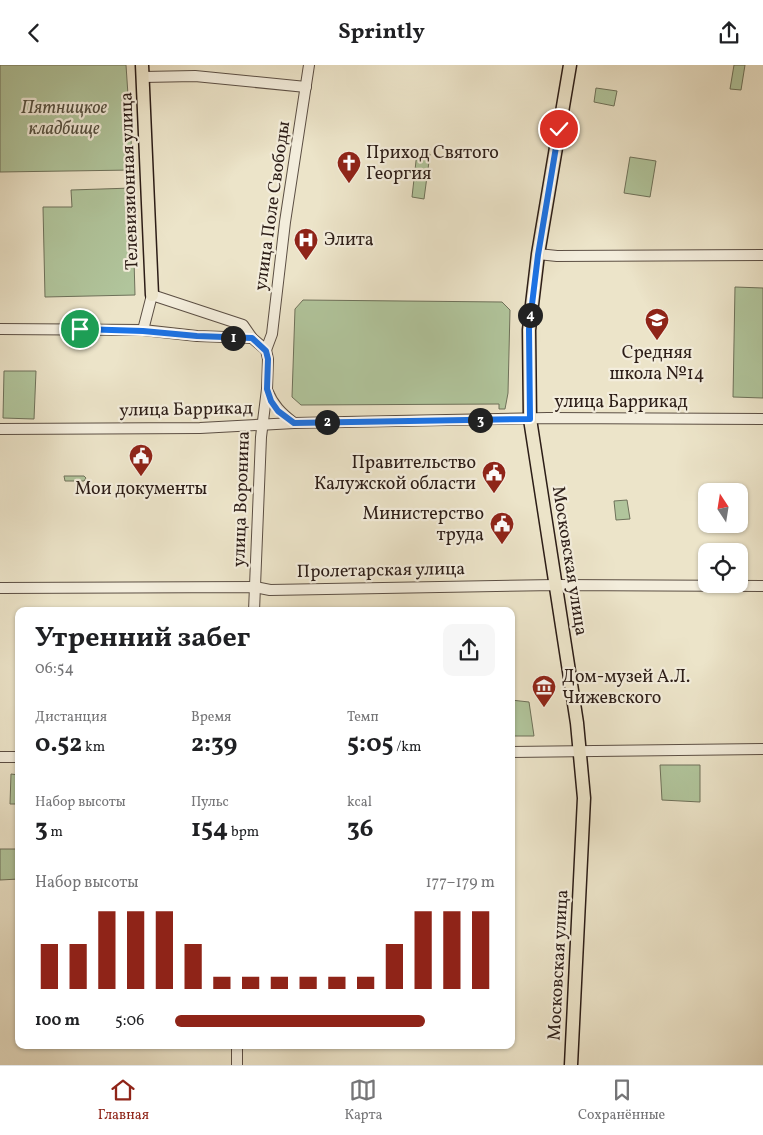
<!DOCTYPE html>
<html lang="ru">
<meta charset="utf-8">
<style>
body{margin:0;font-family:Vollkorn,serif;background:#f6f6f6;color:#202124;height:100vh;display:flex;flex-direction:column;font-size:19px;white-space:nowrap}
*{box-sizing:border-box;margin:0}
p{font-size:16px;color:#757577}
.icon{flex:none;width:28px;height:28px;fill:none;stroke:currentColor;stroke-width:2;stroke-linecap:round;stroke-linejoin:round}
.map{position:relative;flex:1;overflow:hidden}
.side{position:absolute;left:15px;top:542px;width:500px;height:442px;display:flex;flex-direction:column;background:#fff;border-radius:10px;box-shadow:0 1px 4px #0004}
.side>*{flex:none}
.needle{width:32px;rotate:348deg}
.buttons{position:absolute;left:698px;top:418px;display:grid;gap:10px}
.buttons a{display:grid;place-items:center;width:50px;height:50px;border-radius:10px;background:#fff;box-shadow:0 1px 4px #0004;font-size:25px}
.pin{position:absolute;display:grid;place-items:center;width:42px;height:42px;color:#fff;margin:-21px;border:2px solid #fff;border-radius:50%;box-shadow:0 1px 5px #0007}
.km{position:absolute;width:25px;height:25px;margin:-12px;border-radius:50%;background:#222;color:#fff;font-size:14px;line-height:25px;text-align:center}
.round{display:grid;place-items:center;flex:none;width:52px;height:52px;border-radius:10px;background:#f6f6f6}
.head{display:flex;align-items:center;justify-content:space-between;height:85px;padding:0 20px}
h1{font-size:28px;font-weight:700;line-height:38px}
.figures{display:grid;grid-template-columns:repeat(3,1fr);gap:8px;height:85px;padding:5px 20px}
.figures div{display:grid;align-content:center}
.figures b{font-size:25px;font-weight:700}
.figures small{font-size:14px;font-weight:400}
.figures p{font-size:14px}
.chart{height:140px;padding:10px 20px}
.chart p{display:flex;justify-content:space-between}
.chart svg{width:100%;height:90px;margin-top:5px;stroke:#8f2418;stroke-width:6}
ul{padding:0 20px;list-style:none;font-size:16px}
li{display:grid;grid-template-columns:80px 60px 1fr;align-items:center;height:38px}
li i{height:12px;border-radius:6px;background:#8f2418}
header{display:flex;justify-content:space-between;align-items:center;height:65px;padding:0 20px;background:#fff;font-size:22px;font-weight:700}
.menu{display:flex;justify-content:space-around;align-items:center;height:70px;border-top:1px solid #e0e0e0;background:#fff;font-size:14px;color:#757577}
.menu a{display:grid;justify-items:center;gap:2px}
.menu .active{color:#8f2418}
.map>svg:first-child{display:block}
</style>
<header><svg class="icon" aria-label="back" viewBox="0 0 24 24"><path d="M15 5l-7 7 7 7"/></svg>Sprintly<svg class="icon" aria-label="share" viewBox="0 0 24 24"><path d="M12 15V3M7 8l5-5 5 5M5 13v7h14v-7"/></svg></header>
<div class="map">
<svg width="763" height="1000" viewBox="0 0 763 1000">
<rect width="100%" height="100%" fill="#ece4c9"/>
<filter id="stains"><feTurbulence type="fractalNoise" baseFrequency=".004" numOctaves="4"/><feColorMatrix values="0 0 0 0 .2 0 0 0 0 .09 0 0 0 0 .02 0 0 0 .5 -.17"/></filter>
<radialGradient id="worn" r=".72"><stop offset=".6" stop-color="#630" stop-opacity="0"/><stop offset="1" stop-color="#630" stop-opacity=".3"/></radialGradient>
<g fill="#b1c59c" stroke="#6e715a">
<polygon points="0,0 126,0 133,105 0,107"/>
<polygon points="734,0 745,0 741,25 730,24"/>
<polygon points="596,23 617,26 614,41 594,37"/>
<polygon points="417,87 430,89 424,134 412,132"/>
<polygon points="630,92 656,96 650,132 624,128"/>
<polygon points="132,123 135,230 45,232 43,142 72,142 71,125"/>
<polygon points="735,222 763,223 763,333 733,332"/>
<polygon points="303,235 502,237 510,245 508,328 505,344 499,344 499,339 301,340 292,332 295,244"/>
<polygon points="4,306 36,306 34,354 3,353"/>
<polygon points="64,411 84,411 86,413 84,416 65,416"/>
<polygon points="627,435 630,454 616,455 614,436"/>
<polygon points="511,635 529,637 534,671 511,671"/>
<polygon points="660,700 700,700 700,737 662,735"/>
<polygon points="11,709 19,710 19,739 10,739"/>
<polygon points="0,784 19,784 19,814 0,815"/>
</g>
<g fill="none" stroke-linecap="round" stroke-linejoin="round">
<defs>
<g id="minor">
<polyline points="143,12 195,11 306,22"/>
<polyline points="538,189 557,191 763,190"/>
<polyline points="0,264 143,265 197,271 252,273"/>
<polyline points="143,265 152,230 243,260 252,273 266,285 268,294 267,324 261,372 254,546"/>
<polyline points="266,285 272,269 285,157 309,0"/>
<path d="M267,325C273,340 281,348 294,358"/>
<polyline points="0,364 200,363 294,358 548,353 763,354"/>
<polyline points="0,523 255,522 270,525 556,520 763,521"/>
<polyline points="511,687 763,684"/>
<polyline points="0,692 19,692"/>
<polyline points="237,1000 237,981"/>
</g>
<g id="major">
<polyline points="142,0 152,230"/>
<polyline points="570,0 538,189 529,265 530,354 577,658 584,733 571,1000"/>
</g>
</defs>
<use href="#minor" stroke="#5c4f44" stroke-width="12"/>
<use href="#major" stroke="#2c1d17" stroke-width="15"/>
<use href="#minor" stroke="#f3eddc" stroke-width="10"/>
<use href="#major" stroke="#ece4c9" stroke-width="12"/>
</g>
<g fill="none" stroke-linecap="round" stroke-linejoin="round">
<defs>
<polyline id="route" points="80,264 143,266 197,271 252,273 266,286 268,294 267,324 271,336 278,346 294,358 530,354 529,264 538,190 559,64"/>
</defs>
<use href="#route" stroke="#fff" stroke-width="10"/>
<use href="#route" stroke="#1a73e8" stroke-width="6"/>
</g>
<defs>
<symbol id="church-pin" viewBox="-11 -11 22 30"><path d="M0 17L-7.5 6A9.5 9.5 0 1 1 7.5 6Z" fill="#8f2418" stroke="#f3eddc"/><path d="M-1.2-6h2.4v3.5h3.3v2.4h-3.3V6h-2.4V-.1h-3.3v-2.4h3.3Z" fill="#fff"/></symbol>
<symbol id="hospital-pin" viewBox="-11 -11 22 30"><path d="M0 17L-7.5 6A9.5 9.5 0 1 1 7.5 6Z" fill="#8f2418" stroke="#f3eddc"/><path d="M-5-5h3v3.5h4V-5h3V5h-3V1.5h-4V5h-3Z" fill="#fff"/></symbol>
<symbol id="school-pin" viewBox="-11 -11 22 30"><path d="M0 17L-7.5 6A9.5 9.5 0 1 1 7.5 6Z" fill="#8f2418" stroke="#f3eddc"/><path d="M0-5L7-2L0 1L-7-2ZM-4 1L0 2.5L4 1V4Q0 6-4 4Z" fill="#fff"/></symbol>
<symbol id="civic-pin" viewBox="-11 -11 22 30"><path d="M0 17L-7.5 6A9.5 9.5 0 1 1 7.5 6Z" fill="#8f2418" stroke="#f3eddc"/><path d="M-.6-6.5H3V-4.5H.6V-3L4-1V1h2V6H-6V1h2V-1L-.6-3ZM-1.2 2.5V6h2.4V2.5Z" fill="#fff"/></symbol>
<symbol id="museum-pin" viewBox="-11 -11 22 30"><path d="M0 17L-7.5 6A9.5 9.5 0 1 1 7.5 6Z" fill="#8f2418" stroke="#f3eddc"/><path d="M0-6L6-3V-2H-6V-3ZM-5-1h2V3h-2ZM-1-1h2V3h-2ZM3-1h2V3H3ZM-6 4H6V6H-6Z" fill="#fff"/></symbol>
</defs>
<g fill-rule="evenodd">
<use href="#church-pin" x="335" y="84" width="28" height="38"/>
<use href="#hospital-pin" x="292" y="161" width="28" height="38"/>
<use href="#school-pin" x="643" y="241" width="28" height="38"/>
<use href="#civic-pin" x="127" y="377" width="28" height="38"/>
<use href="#civic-pin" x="480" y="394" width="28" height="38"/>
<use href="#civic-pin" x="488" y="445" width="28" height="38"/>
<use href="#museum-pin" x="530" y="608" width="28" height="38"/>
</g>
<g text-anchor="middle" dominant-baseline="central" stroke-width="4.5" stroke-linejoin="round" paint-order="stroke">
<g font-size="18" font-style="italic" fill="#544f3f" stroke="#f3eddc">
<text x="64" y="43">Пятницкое<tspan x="64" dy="21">кладбище</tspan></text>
</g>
<g font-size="18" fill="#2c1d17" stroke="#f3eddc" text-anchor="start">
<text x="366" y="88">Приход Святого<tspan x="366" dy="21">Георгия</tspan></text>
<text x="324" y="175">Элита</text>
<text x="657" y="288" text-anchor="middle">Средняя<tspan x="657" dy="21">школа №14</tspan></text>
<text x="476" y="398" text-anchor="end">Правительство<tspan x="476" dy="21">Калужской области</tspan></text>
<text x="141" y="424" text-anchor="middle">Мои документы</text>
<text x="484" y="449" text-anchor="end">Министерство<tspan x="484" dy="21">труда</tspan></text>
<text x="562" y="612">Дом-музей А.Л.<tspan x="562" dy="21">Чижевского</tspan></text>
</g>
<g font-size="18" fill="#2c1d17" stroke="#f3eddc">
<text transform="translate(130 116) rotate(-92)">Телевизионная улица</text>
<text transform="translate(273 141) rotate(-82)">улица Поле Свободы</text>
<text x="621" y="337">улица Баррикад</text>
<text transform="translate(186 345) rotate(-1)">улица Баррикад</text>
<text transform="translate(242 434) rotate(-88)">улица Воронина</text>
<text transform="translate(569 496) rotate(81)">Московская улица</text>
<text transform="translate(381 506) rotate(-1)">Пролетарская улица</text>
<text transform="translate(559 900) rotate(-87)">Московская улица</text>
</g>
</g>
<rect width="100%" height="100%" filter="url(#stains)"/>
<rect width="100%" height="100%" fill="url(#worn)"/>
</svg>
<div class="buttons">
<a><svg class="needle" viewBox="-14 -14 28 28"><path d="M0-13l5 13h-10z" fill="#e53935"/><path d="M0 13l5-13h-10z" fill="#757577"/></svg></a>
<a><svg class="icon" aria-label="locate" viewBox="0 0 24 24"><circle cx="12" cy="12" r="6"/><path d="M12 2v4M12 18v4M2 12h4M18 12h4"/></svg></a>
</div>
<div class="pin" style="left:80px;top:264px;background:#1e9e55"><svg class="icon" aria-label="arrive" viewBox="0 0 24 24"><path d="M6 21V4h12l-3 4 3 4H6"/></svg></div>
<div class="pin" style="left:559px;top:64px;background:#d93025"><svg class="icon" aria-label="check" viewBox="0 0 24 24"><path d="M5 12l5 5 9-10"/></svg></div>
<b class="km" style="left:233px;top:273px">1</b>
<b class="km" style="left:327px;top:357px">2</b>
<b class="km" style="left:480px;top:355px">3</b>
<b class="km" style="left:530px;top:250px">4</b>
<section class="side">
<div class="head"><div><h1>Утренний забег</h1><p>06:54</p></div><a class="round"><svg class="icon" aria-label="share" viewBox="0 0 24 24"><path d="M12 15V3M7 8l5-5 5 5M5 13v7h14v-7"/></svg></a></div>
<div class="figures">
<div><p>Дистанция</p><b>0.52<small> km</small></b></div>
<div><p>Время</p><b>2:39</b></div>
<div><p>Темп</p><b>5:05<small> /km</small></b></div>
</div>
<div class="figures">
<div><p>Набор высоты</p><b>3<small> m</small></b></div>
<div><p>Пульс</p><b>154<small> bpm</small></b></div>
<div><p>kcal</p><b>36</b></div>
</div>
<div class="chart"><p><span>Набор высоты</span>177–179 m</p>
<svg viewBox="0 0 160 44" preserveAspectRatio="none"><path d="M5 44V22M15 44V22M25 44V6M35 44V6M45 44V6M55 44V22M65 44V38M75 44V38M85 44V38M95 44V38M105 44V38M115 44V38M125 44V22M135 44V6M145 44V6M155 44V6"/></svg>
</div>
<ul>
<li><b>100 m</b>5:06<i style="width:78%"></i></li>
</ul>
</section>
</div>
<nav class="menu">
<a class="active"><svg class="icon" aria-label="home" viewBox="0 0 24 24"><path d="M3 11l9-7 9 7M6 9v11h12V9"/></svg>Главная</a>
<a><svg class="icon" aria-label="map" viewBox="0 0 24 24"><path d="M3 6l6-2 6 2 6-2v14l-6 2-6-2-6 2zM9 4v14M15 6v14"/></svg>Карта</a>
<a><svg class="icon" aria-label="saved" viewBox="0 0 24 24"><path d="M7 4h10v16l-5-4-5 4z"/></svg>Сохранённые</a>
</nav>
